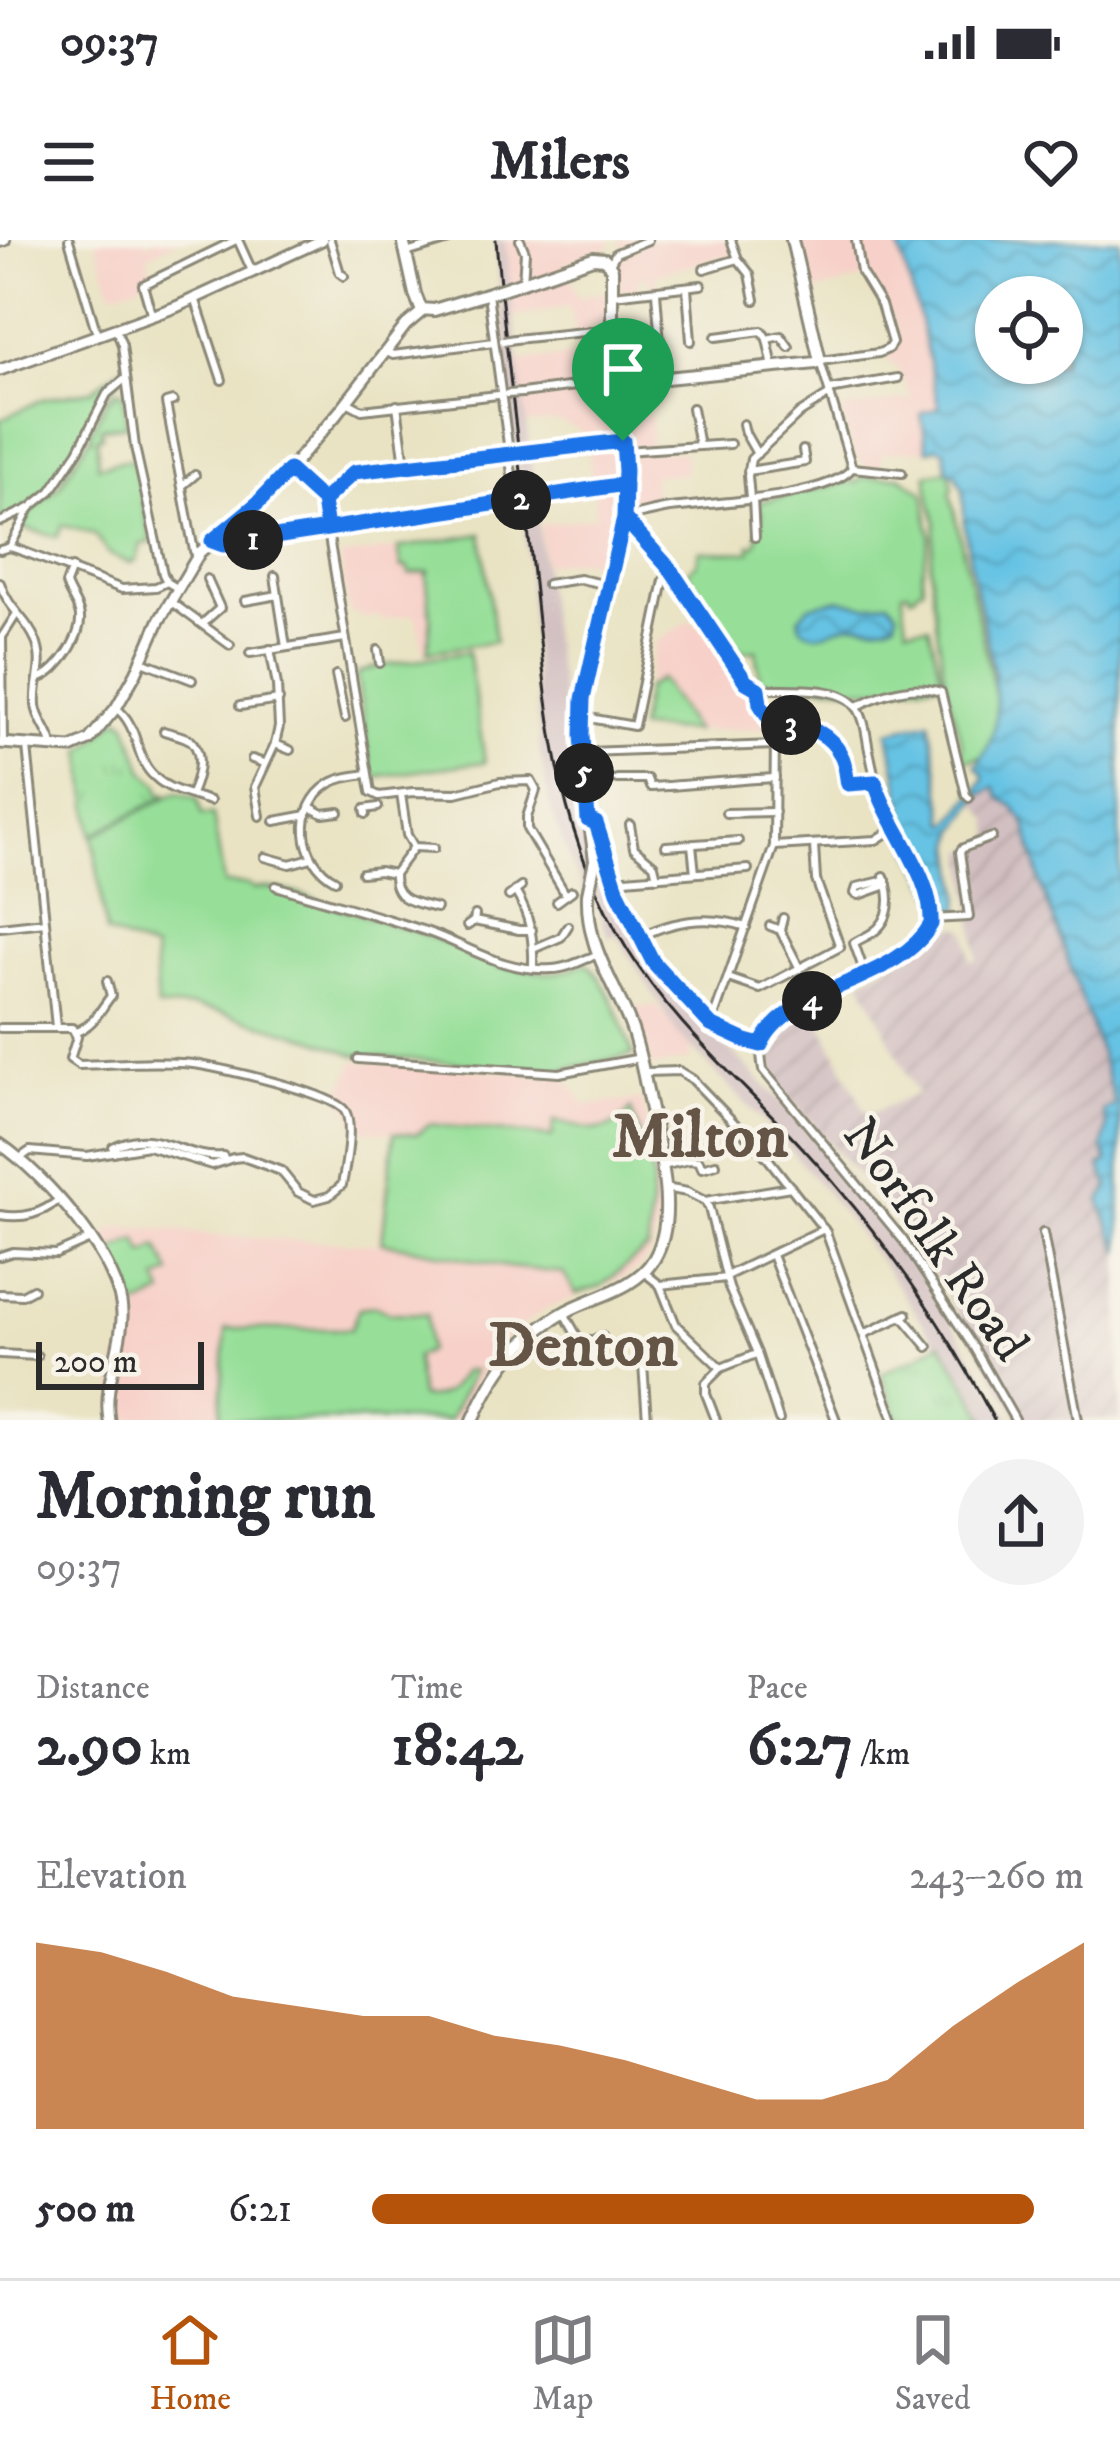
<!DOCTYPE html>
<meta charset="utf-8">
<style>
body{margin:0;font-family:"IM FELL DW Pica",serif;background:#f2f2f3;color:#2b2b33;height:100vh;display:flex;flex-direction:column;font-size:45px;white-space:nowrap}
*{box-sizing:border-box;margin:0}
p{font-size:39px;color:#7c7c81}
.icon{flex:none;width:66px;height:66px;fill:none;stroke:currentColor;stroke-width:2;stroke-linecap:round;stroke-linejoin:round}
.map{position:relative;height:1180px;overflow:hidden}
.sheet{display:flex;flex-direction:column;background:#fff;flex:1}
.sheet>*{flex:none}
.controls{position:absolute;left:975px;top:36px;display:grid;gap:24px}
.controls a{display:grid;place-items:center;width:108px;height:108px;border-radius:50%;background:#fff;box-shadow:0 3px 9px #0004;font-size:60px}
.scale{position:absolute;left:36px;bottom:30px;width:168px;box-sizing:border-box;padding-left:12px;border:6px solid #2b2b2b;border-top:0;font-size:33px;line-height:42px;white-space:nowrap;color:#2b2b2b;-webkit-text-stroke:9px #f7f3e8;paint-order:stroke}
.pin{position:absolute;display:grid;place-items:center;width:102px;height:102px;color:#fff;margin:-123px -51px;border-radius:50% 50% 50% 0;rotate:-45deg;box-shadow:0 0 12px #0007}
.pin .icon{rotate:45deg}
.km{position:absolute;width:60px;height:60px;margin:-30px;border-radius:50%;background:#222;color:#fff;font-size:33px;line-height:60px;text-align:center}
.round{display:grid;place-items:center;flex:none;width:126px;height:126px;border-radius:63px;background:#f2f2f3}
.head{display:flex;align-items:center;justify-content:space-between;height:204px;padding:0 36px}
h1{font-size:66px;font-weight:800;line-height:90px}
.figures{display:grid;grid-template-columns:repeat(3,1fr);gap:18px;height:204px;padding:12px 36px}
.figures div{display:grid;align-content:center}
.figures b{font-size:60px;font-weight:800}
.figures small{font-size:33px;font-weight:400}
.figures p{font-size:33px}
.chart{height:336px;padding:24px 36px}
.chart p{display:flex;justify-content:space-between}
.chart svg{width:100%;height:216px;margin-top:12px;fill:#b45309;opacity:.7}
ul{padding:0 36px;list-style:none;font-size:39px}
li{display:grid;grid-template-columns:192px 144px 1fr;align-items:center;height:90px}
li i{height:30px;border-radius:15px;background:#b45309}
.status{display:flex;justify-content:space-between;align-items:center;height:84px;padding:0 60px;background:#fff;direction:ltr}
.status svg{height:33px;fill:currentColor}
header{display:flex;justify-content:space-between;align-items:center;height:156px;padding:0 36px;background:#fff;font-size:54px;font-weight:800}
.tab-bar{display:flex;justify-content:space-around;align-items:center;height:168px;border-top:3px solid #e1e1e2;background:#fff;font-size:33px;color:#7c7c81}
.tab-bar a{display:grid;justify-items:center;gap:6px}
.tab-bar .on{color:#b45309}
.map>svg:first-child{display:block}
</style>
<div class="status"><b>09:37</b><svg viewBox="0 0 49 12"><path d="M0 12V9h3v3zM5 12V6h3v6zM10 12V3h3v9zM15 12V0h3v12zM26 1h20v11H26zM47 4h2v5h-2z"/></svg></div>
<header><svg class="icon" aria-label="menu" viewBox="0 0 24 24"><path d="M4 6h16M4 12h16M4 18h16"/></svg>Milers<svg class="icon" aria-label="heart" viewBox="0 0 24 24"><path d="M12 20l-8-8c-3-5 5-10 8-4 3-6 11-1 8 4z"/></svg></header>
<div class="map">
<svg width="1120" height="1180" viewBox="0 0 1120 1180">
<defs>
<pattern id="industrial-furrows" width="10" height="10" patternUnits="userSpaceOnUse" patternTransform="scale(3)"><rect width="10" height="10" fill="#d2bfc1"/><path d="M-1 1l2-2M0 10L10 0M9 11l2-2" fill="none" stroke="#b4a4a6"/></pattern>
<pattern id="grass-tufts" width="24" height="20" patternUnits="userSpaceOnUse" patternTransform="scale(3)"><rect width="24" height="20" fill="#97df99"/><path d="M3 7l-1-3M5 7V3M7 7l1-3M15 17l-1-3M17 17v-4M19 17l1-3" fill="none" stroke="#82c084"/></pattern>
<pattern id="water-waves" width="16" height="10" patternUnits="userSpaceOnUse" patternTransform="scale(3)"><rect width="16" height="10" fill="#66c3e4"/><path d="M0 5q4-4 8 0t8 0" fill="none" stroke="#549fb9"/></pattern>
</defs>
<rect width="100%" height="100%" fill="#f7f3e8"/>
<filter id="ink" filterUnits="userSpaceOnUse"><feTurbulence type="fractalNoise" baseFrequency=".00833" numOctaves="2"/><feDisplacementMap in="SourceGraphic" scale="24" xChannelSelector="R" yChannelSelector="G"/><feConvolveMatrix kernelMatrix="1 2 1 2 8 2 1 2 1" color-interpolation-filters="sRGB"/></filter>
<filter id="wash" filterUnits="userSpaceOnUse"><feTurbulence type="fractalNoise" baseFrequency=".004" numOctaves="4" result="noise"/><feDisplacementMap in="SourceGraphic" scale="48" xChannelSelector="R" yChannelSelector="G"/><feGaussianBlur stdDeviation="2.7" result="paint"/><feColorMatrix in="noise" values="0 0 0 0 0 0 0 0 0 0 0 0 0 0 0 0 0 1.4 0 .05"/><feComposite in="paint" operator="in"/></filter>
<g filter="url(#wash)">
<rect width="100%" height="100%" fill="#e9e3c3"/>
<g fill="#f7d1c9">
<polygon points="95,0 144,0 146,4 157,0 179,0 147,16 152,37 140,42 140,44 112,52"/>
<polygon points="505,0 611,0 609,8 566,22 578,57 606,51 607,82 587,86 587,95 608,94 617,170 652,175 650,212 684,212 685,234 652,235 655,261 618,267 607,324 580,319 544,324 540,285 596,276 589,212 581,191 557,181 526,184 518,121 581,116 569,66 513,78"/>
<polygon points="620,0 729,0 733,14 656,34 657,47 651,48 648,36 638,39 638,50 619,50 618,16 627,15 640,7 639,2 621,7"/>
<polygon points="799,0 897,0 918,72 939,169 926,197 927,210 881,213 881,230 868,227 855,218 841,170 912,158 897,128 884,116 890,112 900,95 883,57 870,37 808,54"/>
<polygon points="482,294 495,402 424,413 415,374 381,380 380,375 362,379 358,373 351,374 346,360 340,317"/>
<polygon points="690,380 692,384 698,382 706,392 757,466 756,470 768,488 698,491 638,489 656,402"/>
<polygon points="628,766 658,766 691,809 690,820 652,827 645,802"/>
<polygon points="355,821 565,837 585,865 642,859 659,940 660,977 651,1012 639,1027 624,1037 546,1069 511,1093 481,1133 457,1180 119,1180 116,1175 115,1131 128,1088 127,1056 98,998 117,987 178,990 214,996 378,1004 392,893 358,889 355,887 354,879 349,868 337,859"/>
</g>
<polygon fill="url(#industrial-furrows)" points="994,547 999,557 1013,566 1026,584 1040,641 1097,803 1115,866 1104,879 1107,887 1103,908 1109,922 1100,927 1109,948 1100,961 1120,1014 1120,1180 1020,1180 944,1051 879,953 865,943 780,849 768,826 773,793 800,771 812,765 867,875 917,854 861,740 911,714 936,691 960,686 967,692 971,721 978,720 965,611 992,600 990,580 976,562 979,556"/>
<polygon fill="#d2bfc1" points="494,0 505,0 551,393 585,589 598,632 650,723 679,758 809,890 896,998 980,1126 1012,1180 982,1180 937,1103 885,1028 828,955 782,900 677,793 617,695 608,696 593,657 583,649 569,619 550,568 540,513 524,286 501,106 506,105"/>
<g fill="url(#grass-tufts)" stroke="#618562" stroke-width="3">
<polygon points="660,439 694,491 638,489 646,448"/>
<path d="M120,478L127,483L144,531L159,545L160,552L168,555L92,595L83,510C97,502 106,485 120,478Z"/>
<polygon points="941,1102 987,1180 898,1180 882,1133 915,1118"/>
</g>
<g fill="#97df99" stroke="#618562" stroke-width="3">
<path d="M120,129L119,140C86,170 80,219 48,251C35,265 17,272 0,281V180L43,159L92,150Z"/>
<polygon points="118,150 123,152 127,185 101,188 102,196 97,198 98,226 131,219 139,241 151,303 141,304 137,320 130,323 109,314 94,294 62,285 57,297 22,288 33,269 60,246 88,200 91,199 90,193 108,159 115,155 114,153"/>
<polygon points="949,230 953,249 950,252 997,462 994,492 983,516 963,521 962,505 945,441 936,380 930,327 936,282 930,261 927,234"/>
<polygon points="900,236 924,253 930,296 922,333 923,347 917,350 916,354 910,356 909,351 902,352 907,387 929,386 943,442 874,449 760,441 756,410 741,412 687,332 697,323 700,311 751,312 750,305 756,305 762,275 762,272 758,270 760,262 852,241 858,243 860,238"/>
<polygon points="482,294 495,402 428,412 431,378 426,334 430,331 410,334 408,327 402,328 398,308"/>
<polygon points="468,412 485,522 372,537 357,437 359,433 379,426"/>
<path d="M177,552L197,558L202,575H213L224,644L249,645L253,649C283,644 317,661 346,670C386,683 426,693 464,711L466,716L494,722L497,727C513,725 530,732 547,733C562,733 574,728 587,723C611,746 622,784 633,815L555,831L356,815L316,800L220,772L192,767L157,768L154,711L106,693L93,596Z"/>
<path d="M631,870L653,936L648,1008L600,1047L576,1054L563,1033L508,1027L382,1002L394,893L417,894L429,884L552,897L554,881C589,888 604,901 631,870Z"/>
<polygon points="137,1000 144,1014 158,1007 171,1033 158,1040 164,1054 137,1067 110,1013"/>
<path d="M376,1066L389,1073L427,1074L428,1111L415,1117L420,1157C443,1160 452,1150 463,1131H473L449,1180H220L226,1089H351L359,1068Z"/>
</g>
<g fill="url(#water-waves)" stroke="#487788" stroke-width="3" fill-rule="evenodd">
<path d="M897,0H1120V1013L1100,961L1109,948L1100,926L1108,922L1103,908L1107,887L1103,871L1115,865L1097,803L1040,641L1026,584L1013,566L999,557L995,547L979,556L958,589L954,604L961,656L960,670L954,671L949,661L939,663L910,607L889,491L930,481L946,582L950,583L984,540L983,533L976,526C997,499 999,472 993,439L995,437L971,326L964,282L963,250L956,235L947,230L945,210L939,209L937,206L934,209L927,210L921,174L939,168L918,72ZM996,57H1062V123H996Z"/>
<path d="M840,359L867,366L888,361L897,371L896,380C879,391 865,381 847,385C826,390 820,402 800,386L799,378L808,366Z"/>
</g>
</g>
<g filter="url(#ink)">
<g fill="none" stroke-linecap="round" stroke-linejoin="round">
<defs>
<g id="street">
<polyline points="69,0 97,94"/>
<polyline points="238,0 252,31"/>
<polyline points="330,0 340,33 344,36"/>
<polyline points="520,0 525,12 523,42"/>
<polyline points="731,0 738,19 750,34 755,60"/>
<polyline points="406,13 449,0"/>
<polyline points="610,24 616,13 648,0"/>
<polyline points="704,29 738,19"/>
<polyline points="687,48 691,101"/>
<polyline points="656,52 660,103"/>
<polyline points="488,54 519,287"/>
<polyline points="613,55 701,45"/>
<polyline points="195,58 222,140"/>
<polyline points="152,76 143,45 236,0"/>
<polyline points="116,89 122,105 135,207 163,334 167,342 177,348"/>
<polyline points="716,97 762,91 767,99 773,127"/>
<polyline points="515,99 613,89"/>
<polyline points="767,99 781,96 789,107"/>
<polyline points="385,111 393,115 494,102"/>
<polyline points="829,150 898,138"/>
<polyline points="522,153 613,141"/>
<polyline points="173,161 166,163 194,311 198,314"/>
<polyline points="347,162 362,170 498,155"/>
<polyline points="397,165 405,225"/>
<polyline points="692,168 699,206"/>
<polyline points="743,184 745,193 757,214"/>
<polyline points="624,211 730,204"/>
<polyline points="529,212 620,201"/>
<polyline points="852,228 820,121 879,113 888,109 892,103 881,65 861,32 856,0"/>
<polyline points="852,228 902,233"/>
<polyline points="288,230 323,261 371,552 379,556 413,552 456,553 500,542 531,541 536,550 527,577 527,589 566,655"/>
<polyline points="748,231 805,222 803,210"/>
<polyline points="182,246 195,235"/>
<polyline points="535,257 625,244"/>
<polyline points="750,258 748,236 751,219 800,173 830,154"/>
<polyline points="753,259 755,297"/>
<polyline points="323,261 354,232 510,213"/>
<path d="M624,278C640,275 655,270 670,268C710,263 829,258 852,228"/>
<polyline points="624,278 670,329 746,443 757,449"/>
<polyline points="0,282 30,268 51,251 78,211 107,154 126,138"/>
<polyline points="212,301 223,305 521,260"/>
<polyline points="10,307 30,268"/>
<polyline points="0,310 10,307 22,311 122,349 156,347 167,342"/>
<polyline points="275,336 286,407"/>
<path d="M0,343C8,369 26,378 35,399C46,425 34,441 36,465C37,480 51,493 53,508"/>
<polyline points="547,344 580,339 608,345"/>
<polyline points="170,361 230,405"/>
<polyline points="245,361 278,355"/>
<polyline points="202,384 220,368 207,339"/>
<polyline points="378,410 380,423"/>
<polyline points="250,413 345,398"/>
<polyline points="142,421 192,440"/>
<polyline points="336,435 345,478"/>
<path d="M40,438C58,433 86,392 79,372C76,362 69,354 66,344L72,328"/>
<path d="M758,449C783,450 839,444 856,466C865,478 866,495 869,510C873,528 876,546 882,563C894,593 937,651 931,682C921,730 790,751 766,794C759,806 761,817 763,830L903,1000L974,1108L1015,1180"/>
<polyline points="240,466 279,460"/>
<path d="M856,467C882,453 913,443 941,452L966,555L969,558"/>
<path d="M116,468C141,487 133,518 155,537C169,551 192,555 210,561"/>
<polyline points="584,477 634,486 664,340 670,329"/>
<path d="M774,486C820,481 840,499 847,543L874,542"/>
<path d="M164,491C172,494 188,496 193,503C204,517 197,540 191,554"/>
<polyline points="3,504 2,397 16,375"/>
<polyline points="275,504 290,510"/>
<polyline points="27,507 56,787"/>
<polyline points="587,512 775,505"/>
<polyline points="252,519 264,523"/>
<path d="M617,539H647L650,547C692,545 733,540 775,538"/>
<polyline points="585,540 611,539"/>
<polyline points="401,554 407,595 414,607 434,608"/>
<polyline points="310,567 323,574 339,572"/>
<polyline points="726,573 775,572"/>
<polyline points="366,574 365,569 378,567"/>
<polyline points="260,576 255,547 275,504 279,487 277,445 270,409"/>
<polyline points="592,580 595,583 618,652 653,722 711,785 745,801 761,804"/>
<polyline points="275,581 307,575"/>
<polyline points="630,585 634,608 654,625 657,637"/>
<polyline points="692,605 695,633"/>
<polyline points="666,606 738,601"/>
<polyline points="774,606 876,600 893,589"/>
<path d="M414,607L394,634C393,661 414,662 436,668"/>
<polyline points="265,617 290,624 311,618"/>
<polyline points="362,633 379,631 394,634"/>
<path d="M335,640C299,621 293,567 329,544C340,537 354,536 367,534"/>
<polyline points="613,640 748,629"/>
<polyline points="886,640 857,647 855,653 859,655 887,645"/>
<path d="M276,646C326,662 378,675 428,692C471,707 503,732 552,729C567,729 583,720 596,715"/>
<path d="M515,651C530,676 534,698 533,727"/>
<polyline points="509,656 521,647"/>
<polyline points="557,662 572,651"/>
<polyline points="931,679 969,677 960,612 963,608 992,597"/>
<polyline points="474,681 519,690 532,690"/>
<polyline points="467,686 474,681 475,675"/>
<polyline points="770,686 780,690 783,678"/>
<polyline points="0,687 45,682"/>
<polyline points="780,690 800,729"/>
<path d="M640,697C674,680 710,675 746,687"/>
<polyline points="533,709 561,697 568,686"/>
<path d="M865,734L854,703C860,699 866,697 872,693C892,680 892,656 884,636"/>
<polyline points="728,738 760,749 840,707 816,640 814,605"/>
<polyline points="711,785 774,606 775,490 760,464 758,449"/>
<path d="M0,788H72L77,797L70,819L79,825C116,824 156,820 193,824C218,827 333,853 345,871C354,885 345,929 342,945L329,956L314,960L298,952L281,931L243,917L233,918L212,925L148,906L87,916L30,911L20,918"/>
<path d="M76,792C95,784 99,771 111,756L107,741"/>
<polyline points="358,819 559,833 641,818"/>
<polyline points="646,832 679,831 692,839 766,916 826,992 894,1180"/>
<path d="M113,912V907C156,885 182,920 223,916L226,920"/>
<polyline points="662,926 689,920 699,921 702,928 716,924"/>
<polyline points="665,948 687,952 705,961 791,947"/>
<polyline points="705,961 709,968 729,1048 757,1113 779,1180"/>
<path d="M0,975C24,979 41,974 60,959"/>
<polyline points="1043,993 1078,1180"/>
<polyline points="772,1015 836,1180"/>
<polyline points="0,1016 13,1012 56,1014 90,999"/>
<polyline points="645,1033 660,1045 726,1038"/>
<polyline points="726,1036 824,989"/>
<polyline points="660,1045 676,1085 721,1128"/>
<polyline points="0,1054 22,1055 33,1049"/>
<polyline points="564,1073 582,1105 602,1096"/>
<polyline points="903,1077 928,1107"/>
<polyline points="864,1094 907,1074"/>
<polyline points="0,1114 37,1116"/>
<polyline points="647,1180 642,1110 642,1106 650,1106"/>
<polyline points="716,1180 706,1154 706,1143 721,1128 756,1114"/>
</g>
<g id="secondary">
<polyline points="0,130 176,67 322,0"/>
<polyline points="0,503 71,508 89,500 116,468 136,433 159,381 200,312 268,254 338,173 406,85 424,70"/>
<path d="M0,904C43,933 125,1023 122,1078C121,1113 103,1144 109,1180"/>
</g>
<g id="primary">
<polyline points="403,0 415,54 421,69 434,70 499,50"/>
<polyline points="0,1 4,0"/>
<polyline points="511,46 593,18 605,19 612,29 612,114 625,223 625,271 583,459 585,547 595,620"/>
<polyline points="615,109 620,121 636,141"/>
<polyline points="636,141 816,123 820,121 792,0"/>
<polyline points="620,172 636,141"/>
<path d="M473,1180C495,1131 518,1098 567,1071C595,1056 636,1049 654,1019C679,977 659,910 650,865C644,838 640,810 630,784C612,738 586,707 588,654"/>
</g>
</defs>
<use href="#street" stroke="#8a8777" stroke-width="12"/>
<use href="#secondary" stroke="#8a8777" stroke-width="15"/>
<use href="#primary" stroke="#8a8777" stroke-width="16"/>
<use href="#street" stroke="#fff" stroke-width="6"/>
<use href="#secondary" stroke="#fff" stroke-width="9"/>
<use href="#primary" stroke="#fff" stroke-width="10"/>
<path stroke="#2b2b2b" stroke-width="3" d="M496,0C505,106 519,211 531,316C547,457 550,583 627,709C672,783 742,842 801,906C876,986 943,1082 994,1180"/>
<defs>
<g id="street-bridge">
<polyline points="503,101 515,99"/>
<polyline points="507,154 522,153"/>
<polyline points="515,213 529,212"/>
<polyline points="521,260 535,257"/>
</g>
<g id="primary-bridge">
<polyline points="499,50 511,46"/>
<polyline points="588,654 595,620"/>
</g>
</defs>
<use href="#street-bridge" stroke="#8a8777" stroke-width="12" stroke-linecap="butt"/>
<use href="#primary-bridge" stroke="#8a8777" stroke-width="16" stroke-linecap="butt"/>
<use href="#street-bridge" stroke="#fff" stroke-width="6"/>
<use href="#primary-bridge" stroke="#fff" stroke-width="10"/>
</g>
</g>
<g fill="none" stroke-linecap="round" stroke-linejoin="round" filter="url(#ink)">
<defs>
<path id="route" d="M623,201L354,232L323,261L327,289L223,305L212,301L258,263L289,230L323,261L327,289L625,244L624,278L670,329L746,442L758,449L760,464L774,486C802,483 827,489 841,515C846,524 846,535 848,544L875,542C888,587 934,637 931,684C899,743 786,746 761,805L746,801L711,785L653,722L618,652L596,583L588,580L582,495L583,459L624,278C625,262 624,247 625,231L623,201"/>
</defs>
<use href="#route" stroke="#fff" stroke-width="24"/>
<use href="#route" stroke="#1a73e8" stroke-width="15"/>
</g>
<g text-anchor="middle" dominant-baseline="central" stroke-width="9" stroke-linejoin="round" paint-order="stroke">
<g font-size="51" fill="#2b2b2b" stroke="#f7f3e8">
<text transform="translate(935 1000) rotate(55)">Norfolk Road</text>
</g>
<g font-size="63" font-weight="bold" fill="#645547" stroke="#f7f3e8">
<text x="700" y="898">Milton</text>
<text x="583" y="1107">Denton</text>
</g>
</g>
</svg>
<div class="controls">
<a><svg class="icon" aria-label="locate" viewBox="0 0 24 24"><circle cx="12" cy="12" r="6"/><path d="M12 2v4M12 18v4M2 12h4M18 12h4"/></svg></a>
</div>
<div class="scale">200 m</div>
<div class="pin" style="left:623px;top:201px;background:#1e9e55"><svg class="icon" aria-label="arrive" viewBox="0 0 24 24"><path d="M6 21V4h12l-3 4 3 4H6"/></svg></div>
<b class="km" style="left:253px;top:300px">1</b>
<b class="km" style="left:521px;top:260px">2</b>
<b class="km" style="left:791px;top:485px">3</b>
<b class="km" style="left:812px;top:761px">4</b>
<b class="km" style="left:584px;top:533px">5</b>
</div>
<section class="sheet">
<div class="head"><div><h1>Morning run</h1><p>09:37</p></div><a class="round"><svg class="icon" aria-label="share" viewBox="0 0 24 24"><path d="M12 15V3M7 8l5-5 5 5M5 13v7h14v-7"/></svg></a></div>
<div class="figures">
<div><p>Distance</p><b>2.90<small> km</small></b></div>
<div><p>Time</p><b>18:42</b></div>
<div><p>Pace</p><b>6:27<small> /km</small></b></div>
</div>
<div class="chart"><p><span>Elevation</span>243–260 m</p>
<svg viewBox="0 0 160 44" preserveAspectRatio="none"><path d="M0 44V6L10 8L20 12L30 17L40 19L50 21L60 21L70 25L80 27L90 30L100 34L110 38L120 38L130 34L140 23L150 14L160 6V44z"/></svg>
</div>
<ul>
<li><b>500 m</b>6:21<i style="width:93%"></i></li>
</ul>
</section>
<nav class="tab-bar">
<a class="on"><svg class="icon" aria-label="home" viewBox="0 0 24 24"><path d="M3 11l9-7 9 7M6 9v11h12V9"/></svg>Home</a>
<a><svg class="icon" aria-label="map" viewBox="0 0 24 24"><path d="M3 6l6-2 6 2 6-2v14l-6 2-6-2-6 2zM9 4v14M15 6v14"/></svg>Map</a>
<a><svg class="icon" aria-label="saved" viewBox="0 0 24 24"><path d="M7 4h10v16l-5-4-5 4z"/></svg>Saved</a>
</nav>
